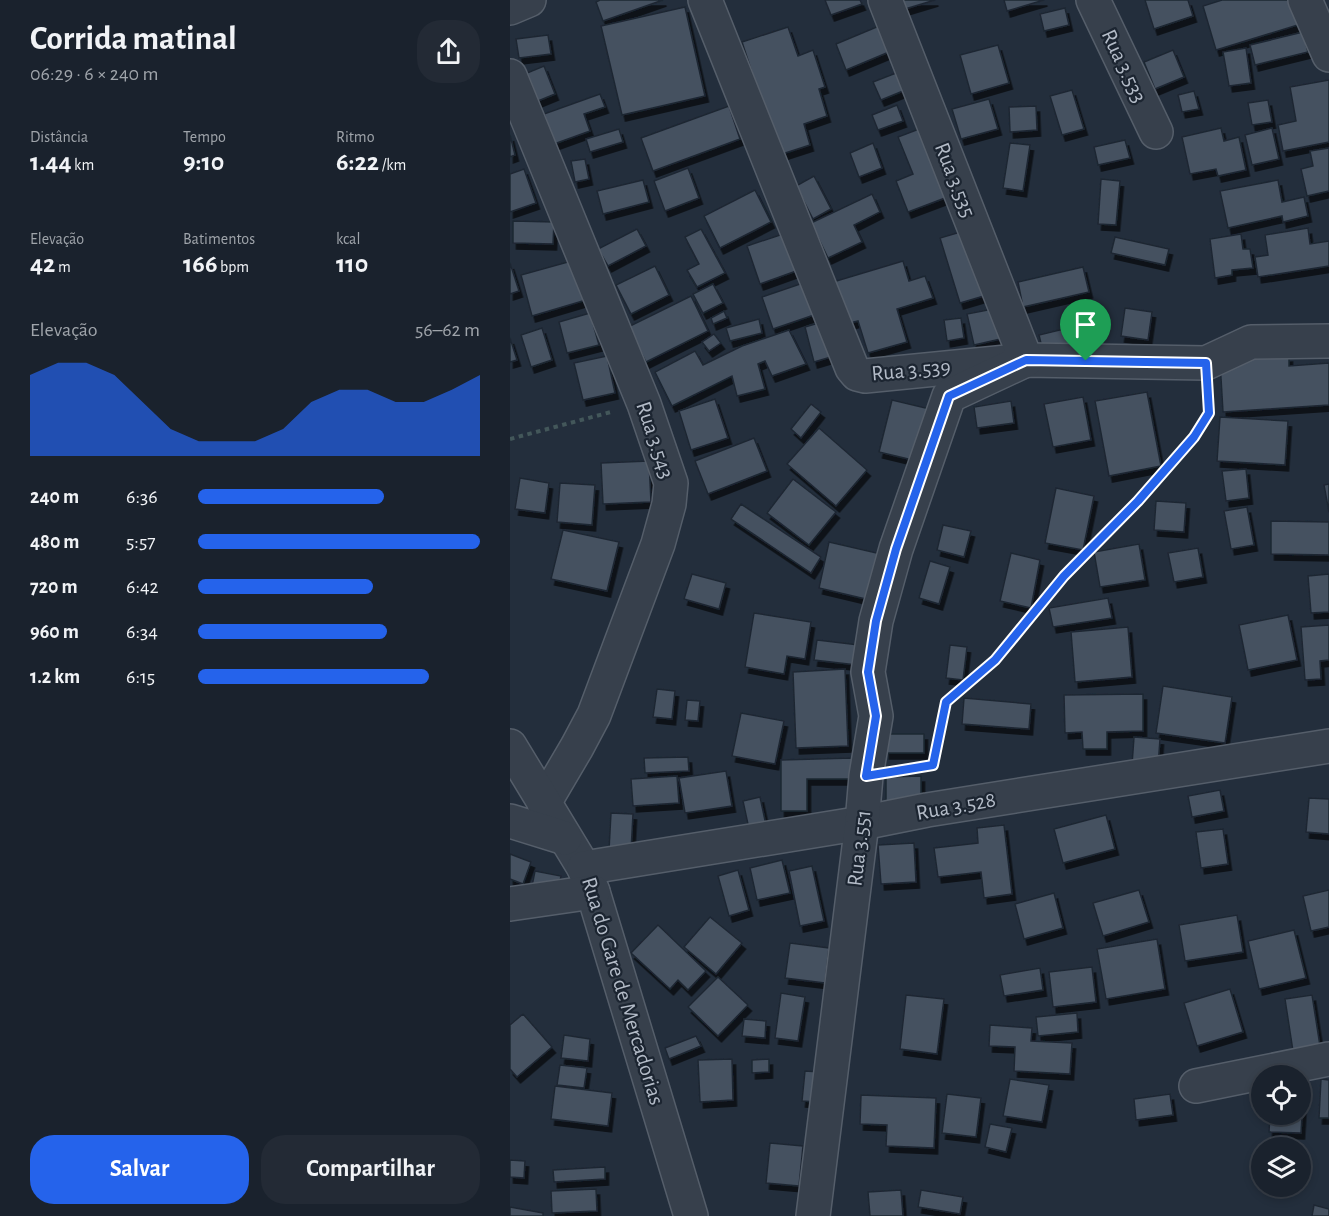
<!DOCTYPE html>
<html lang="pt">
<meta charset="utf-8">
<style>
body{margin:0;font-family:"Alegreya Sans",sans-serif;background:#232a35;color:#f1f3f6;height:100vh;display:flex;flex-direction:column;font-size:22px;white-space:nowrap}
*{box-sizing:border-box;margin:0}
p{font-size:20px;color:#9fa4aa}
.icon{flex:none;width:33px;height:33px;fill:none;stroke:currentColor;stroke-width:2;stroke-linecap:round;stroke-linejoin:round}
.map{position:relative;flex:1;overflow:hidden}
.panel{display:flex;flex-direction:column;background:#1a222d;width:510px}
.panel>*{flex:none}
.fabs{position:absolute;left:741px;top:1065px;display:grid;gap:12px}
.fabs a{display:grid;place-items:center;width:60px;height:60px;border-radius:50%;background:#1a222d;box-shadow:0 3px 9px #0003,0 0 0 2px #383f49;font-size:30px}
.pin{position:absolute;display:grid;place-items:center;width:51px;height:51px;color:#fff;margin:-62px -26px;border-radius:50% 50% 50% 0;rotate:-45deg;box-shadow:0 0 6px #0007}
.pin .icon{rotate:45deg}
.round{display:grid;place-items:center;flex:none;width:63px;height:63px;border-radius:24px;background:#232a35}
.headline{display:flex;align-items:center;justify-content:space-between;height:102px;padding:0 30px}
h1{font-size:33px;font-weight:600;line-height:45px}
.metrics{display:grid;grid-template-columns:repeat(3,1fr);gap:9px;height:102px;padding:6px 30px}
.metrics div{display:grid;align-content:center}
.metrics b{font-size:26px;font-weight:600}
.metrics small{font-size:16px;font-weight:400}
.metrics p{font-size:16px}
.chart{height:168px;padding:12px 30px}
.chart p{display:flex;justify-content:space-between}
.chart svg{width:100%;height:108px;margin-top:6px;fill:#2563eb;opacity:.7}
.primary-button{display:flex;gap:12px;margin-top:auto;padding:12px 30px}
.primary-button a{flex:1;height:69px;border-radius:24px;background:#2563eb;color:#fff;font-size:24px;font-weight:600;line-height:69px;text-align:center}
.primary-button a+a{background:#232a35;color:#f1f3f6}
ul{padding:0 30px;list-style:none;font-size:20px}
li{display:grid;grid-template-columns:96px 72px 1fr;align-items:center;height:45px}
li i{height:15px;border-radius:8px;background:#2563eb}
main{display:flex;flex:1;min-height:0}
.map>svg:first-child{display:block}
</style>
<main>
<section class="panel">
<div class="headline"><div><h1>Corrida matinal</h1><p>06:29 · 6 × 240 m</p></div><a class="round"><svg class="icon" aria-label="share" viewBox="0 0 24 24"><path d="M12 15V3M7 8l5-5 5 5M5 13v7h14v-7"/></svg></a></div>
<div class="metrics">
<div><p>Distância</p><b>1.44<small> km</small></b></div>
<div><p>Tempo</p><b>9:10</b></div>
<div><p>Ritmo</p><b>6:22<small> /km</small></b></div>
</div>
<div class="metrics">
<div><p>Elevação</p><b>42<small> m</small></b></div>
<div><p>Batimentos</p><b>166<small> bpm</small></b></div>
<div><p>kcal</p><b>110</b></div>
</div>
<div class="chart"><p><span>Elevação</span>56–62 m</p>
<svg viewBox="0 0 160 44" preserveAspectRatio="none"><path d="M0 44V11L10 6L20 6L30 11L40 22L50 33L60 38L70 38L80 38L90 33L100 22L110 17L120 17L130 22L140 22L150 17L160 11V44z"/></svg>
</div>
<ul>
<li><b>240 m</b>6:36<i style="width:66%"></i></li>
<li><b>480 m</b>5:57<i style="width:100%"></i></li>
<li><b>720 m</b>6:42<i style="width:62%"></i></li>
<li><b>960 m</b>6:34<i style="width:67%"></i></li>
<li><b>1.2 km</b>6:15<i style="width:82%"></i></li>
</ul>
<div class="primary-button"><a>Salvar</a><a>Compartilhar</a></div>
</section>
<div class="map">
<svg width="819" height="1216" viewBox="0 0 819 1216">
<defs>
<filter id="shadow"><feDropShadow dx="3.5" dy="6" stdDeviation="0" flood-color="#0009"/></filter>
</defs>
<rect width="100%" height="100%" fill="#232e3c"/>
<g fill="#455160" stroke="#1e2733" stroke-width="1.5" filter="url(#shadow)">
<polygon points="90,0 153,0 93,21 86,2"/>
<polygon points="315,0 350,0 352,4 321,15"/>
<polygon points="393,0 425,0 395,9"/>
<polygon points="494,0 534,0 497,11"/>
<polygon points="635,0 678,0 683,16 644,29"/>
<polygon points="712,0 784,0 791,24 706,50 693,6"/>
<polygon points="175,7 195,96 112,115 91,26"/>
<polygon points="555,8 559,25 534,31 530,14"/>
<polygon points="369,26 379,52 336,70 326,44"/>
<polygon points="278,27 288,56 303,50 315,87 309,89 317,116 294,124 300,145 269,155 232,42"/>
<polygon points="793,32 798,52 745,65 740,45"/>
<polygon points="38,35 41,54 9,58 6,39"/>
<polygon points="488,45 499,83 461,94 450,55"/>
<polygon points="736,48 741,83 719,86 713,52"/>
<polygon points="663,50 674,77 645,89 634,62"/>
<polygon points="34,66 45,94 28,101 17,73"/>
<polygon points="386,73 393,91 371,100 363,82"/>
<polygon points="819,80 819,142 773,151 768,125 786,121 780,87"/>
<polygon points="562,90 574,129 552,135 540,96"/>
<polygon points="684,91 689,109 672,112 668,95"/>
<polygon points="90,94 95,107 74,114 80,131 44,144 34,114"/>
<polygon points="479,99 488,129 451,139 442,109"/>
<polygon points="758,100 762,122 742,125 738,103"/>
<polygon points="387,105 393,121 368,130 362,115"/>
<polygon points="219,106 230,139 143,171 131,138"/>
<polygon points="526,106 527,130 500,132 499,107"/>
<polygon points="711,128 714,141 729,137 736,170 708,176 706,169 680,174 672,137"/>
<polygon points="762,128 769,159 742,165 735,135"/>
<polygon points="109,129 113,142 80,152 76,139"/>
<polygon points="409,129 435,198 398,212 386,181 403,174 388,137"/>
<polygon points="0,135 5,155 0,157"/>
<polygon points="615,140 620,158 588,165 584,147"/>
<polygon points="363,143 372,168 349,177 340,153"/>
<polygon points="500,143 520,145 513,191 493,188"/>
<polygon points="819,148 819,191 797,196 791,169 803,166 800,151"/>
<polygon points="75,159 79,179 65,182 61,161"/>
<polygon points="178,168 189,198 155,211 144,181"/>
<polygon points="14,169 26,203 0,212 0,174"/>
<polygon points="304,176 321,209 303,219 286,186"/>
<polygon points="591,179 610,181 606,225 588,224"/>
<polygon points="133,180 139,202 93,214 87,191"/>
<polygon points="768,180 772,202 794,197 798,216 773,222 772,216 718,228 710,191"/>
<polygon points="245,190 261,222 210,248 194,216"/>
<polygon points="362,194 370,212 344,225 352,242 318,258 301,223"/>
<polygon points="3,221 44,222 43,244 3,243"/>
<polygon points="464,228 484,293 450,303 430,238"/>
<polygon points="798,228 800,244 819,241 819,266 748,277 745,257 758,255 755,235"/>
<polygon points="127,229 136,246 98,266 88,249"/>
<polygon points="191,229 215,273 187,287 177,270 189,264 175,237"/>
<polygon points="276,233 289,270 250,284 237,246"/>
<polygon points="731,234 733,249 740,249 743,268 722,270 722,275 705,278 700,239"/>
<polygon points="605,237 659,249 655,265 601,253"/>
<polygon points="65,260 76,300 22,316 11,275"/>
<polygon points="393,261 399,281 415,276 423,298 387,309 397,342 358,353 348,321 336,324 323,282"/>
<polygon points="0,263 9,291 0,294"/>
<polygon points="145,266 159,295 121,314 106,285"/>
<polygon points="573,267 579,292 513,307 508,282"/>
<polygon points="293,283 304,315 263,329 252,297"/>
<polygon points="203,284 213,303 193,313 183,294"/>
<polygon points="181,296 198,331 136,362 118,327"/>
<polygon points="488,308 495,338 464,345 457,314"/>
<polygon points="615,308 642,312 638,340 611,336"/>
<polygon points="214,311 217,318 203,324 201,318"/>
<polygon points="80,313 89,345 57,353 49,322"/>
<polygon points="451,318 454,338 437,341 434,320"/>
<polygon points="249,319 252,333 220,341 216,328"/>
<polygon points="312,322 321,357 304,362 295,327"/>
<polygon points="562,327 567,348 534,356 529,335"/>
<polygon points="32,328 42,360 21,367 11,335"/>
<polygon points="279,330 296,364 262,376 255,361 248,364 255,389 227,396 222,376 162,406 145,372 185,351 193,365 232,346"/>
<polygon points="204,334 211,343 199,351 192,342"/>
<polygon points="0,338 7,360 0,362"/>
<polygon points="97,356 105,393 73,400 64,363"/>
<polygon points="779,356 779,366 819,363 819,405 713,412 710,361"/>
<polygon points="637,392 651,466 599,476 585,401"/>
<polygon points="573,397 581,440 543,447 534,404"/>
<polygon points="205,399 218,438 181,450 169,411"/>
<polygon points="382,400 424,410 411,462 369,452"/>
<polygon points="501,401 504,423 467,428 464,407"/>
<polygon points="301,404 311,412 291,438 281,429"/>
<polygon points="710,417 778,421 775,465 707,461"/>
<polygon points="309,428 357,470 326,506 277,464"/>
<polygon points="244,438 257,471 198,494 185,461"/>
<polygon points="139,461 141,502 93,504 91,463"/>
<polygon points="736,469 739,498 716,501 712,471"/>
<polygon points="10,478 39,483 35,513 5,509"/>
<polygon points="283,479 326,512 299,545 257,513"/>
<polygon points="50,483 85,485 82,525 47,522"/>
<polygon points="819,484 819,512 814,485"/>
<polygon points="546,488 584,496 573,550 535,543"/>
<polygon points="646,501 676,503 674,532 644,530"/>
<polygon points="231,504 311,557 301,573 221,519"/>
<polygon points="737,507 744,545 721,549 714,511"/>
<polygon points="761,521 819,522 819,555 761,554"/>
<polygon points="433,525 461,531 454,557 427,550"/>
<polygon points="53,530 109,542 97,591 41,579"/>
<polygon points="319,542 371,554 360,600 309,588"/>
<polygon points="629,544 635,580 590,587 584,552"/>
<polygon points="688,548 693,577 664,582 658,553"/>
<polygon points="501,553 530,560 521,608 490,601"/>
<polygon points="420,561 440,567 429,604 409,598"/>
<polygon points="182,574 216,583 209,609 174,599"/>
<polygon points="819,574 819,612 801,613 798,576"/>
<polygon points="598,598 602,618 543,627 539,608"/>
<polygon points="244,613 301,622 295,659 277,656 274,674 235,667"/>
<polygon points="778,615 787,660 738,670 729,625"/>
<polygon points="819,625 819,660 810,661 811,679 795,680 791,627"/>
<polygon points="618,627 622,677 565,682 561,632"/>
<polygon points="307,640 349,645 347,665 304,660"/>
<polygon points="440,645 457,647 453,680 436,678"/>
<polygon points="335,669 338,746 286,748 283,672"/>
<polygon points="653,686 722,697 715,743 646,733"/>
<polygon points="147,689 165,691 162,719 143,717"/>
<polygon points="633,694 633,731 597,732 597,749 573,749 572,732 555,733 554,695"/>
<polygon points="454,698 521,704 519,729 452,724"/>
<polygon points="177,700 190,701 188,721 175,720"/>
<polygon points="231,713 274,721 265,764 222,756"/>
<rect x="376" y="734" width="38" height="19"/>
<polygon points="624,737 650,739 648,767 622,765"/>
<polygon points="178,757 179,771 135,773 134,758"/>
<polygon points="342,758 342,779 297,779 297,811 271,811 271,760"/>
<polygon points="216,771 222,806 175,813 169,778"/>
<polygon points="167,776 169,803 123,806 121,779"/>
<polygon points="411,776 411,800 376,801 376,777"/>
<polygon points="710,790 714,811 682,817 678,796"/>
<polygon points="250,797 256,825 239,829 233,801"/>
<polygon points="799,798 819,799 819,834 796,832"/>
<polygon points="101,813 123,814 121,851 99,850"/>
<polygon points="596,815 605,849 553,863 544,829"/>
<polygon points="494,825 502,894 474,898 471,872 428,877 424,848 468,843 467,828"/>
<polygon points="713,829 718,864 691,868 686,832"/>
<polygon points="404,843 406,882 371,884 368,845"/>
<polygon points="0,854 21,862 13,884 0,879"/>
<polygon points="272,860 280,893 247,900 240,868"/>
<polygon points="302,866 314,921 290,926 279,871"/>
<polygon points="228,870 239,910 219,916 208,876"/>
<polygon points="25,871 51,876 48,891 22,886"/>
<polygon points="629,890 639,922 593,936 583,903"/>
<polygon points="819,890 819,927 801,931 793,896"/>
<polygon points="544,893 553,928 514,939 505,904"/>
<polygon points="727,915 733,952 675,961 669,925"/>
<polygon points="200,917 232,943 206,974 174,947"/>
<polygon points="148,925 196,971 178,990 168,980 160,989 121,953"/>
<polygon points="784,930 796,978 749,989 738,941"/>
<polygon points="647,939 655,989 596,999 587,949"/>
<polygon points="280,943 319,948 315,983 275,978"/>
<polygon points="582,967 586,1002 543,1007 539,972"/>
<polygon points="530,968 533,990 494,996 490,975"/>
<polygon points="208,977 238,1005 208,1036 178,1007"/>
<polygon points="720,989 733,1032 687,1046 674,1003"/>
<polygon points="271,993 295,997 288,1041 265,1038"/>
<polygon points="396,995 434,999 427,1054 390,1049"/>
<polygon points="802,995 810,1046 783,1051 775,999"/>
<polygon points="567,1013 568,1032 528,1036 526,1017"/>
<polygon points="13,1014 42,1047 7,1077 0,1069 0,1025"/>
<polygon points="234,1019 256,1021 255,1038 232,1036"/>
<polygon points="480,1025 522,1028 521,1041 562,1043 560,1074 504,1071 505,1047 479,1046"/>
<polygon points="54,1035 80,1039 78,1061 51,1058"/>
<polygon points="186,1036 191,1046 159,1059 155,1048"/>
<polygon points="222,1059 223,1100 190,1102 188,1060"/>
<polygon points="259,1059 259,1072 242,1073 242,1060"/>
<polygon points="50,1065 77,1068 74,1088 47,1085"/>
<polygon points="295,1071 310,1072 307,1102 292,1101"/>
<polygon points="500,1079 539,1085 532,1122 493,1116"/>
<polygon points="811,1079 819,1080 819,1118 809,1118"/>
<polygon points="790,1082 794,1082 791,1133 759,1132 760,1114 790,1114"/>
<polygon points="45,1086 102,1093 98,1126 41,1119"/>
<polygon points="437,1094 471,1098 466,1137 432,1133"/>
<polygon points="660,1094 663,1115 626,1120 624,1099"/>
<polygon points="351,1095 426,1098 424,1148 376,1146 377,1125 350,1124"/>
<polygon points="480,1124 502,1128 496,1152 475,1147"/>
<polygon points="260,1143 293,1146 289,1186 256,1183"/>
<polygon points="0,1160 15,1161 14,1178 0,1177"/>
<polygon points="95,1167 95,1179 44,1182 43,1170"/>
<polygon points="86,1189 87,1211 42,1213 41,1191"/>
<polygon points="391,1190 393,1216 360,1216 358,1192"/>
<polygon points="411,1190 453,1197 450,1214 408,1207"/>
<polygon points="804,1205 819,1209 819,1216 802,1216"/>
<polygon points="0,1207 33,1213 33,1216 0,1216"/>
</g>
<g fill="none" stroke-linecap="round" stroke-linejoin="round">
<defs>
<g id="minor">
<polyline points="195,0 342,368 347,374 355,376 516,360 696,363 741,342 819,341"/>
<polyline points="583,0 646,132"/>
<polyline points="795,0 819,55"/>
<polyline points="0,8 19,0"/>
<polyline points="0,76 134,404 161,483 159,504 148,544 84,715 67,747 34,803"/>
<polyline points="0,746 74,868 83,892 181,1216"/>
<polyline points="0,821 55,838"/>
<polyline points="74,868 352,823 417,810 819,746"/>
<polyline points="0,904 83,892"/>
<polyline points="686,1086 819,1059"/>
<polyline points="303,1216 352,823 356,776 366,716 358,672 366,621 386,549 439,396 516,360 375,0"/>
</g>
</defs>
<use href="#minor" stroke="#555e6a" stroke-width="36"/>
<g stroke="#43575a" stroke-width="4" stroke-dasharray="4.5 4.5" stroke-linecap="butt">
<polyline points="0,439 101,412"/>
<polyline points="393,770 423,765 436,702 485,660 554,575 628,501 684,437 699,413 698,397"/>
</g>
<use href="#minor" stroke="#37404c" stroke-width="33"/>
</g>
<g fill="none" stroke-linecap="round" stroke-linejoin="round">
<defs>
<polygon id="route" points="516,360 696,363 699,413 684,437 628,501 554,576 485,660 436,702 423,765 356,776 366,716 358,672 366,621 386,549 439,396"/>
</defs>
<use href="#route" stroke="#fff" stroke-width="12"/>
<use href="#route" stroke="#2563eb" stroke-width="8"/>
</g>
<g text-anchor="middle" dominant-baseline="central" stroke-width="4.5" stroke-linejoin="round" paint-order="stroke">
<g font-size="22" fill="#b3bbc7" stroke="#1c2531">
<text transform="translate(614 66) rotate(65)">Rua 3.533</text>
<text transform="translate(445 180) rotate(69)">Rua 3.535</text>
<text transform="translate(401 370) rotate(-5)">Rua 3.539</text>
<text transform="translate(145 440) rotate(72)">Rua 3.543</text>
<text transform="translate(446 806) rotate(-10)">Rua 3.528</text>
<text transform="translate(349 848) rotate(-83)">Rua 3.551</text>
<text transform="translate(113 991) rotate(73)">Rua do Gare de Mercadorias</text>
</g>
</g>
</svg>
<div class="fabs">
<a><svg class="icon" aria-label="locate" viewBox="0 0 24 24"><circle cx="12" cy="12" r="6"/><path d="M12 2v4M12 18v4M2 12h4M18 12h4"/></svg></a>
<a><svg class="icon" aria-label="layers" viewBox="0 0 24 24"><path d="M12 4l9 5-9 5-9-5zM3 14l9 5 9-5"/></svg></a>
</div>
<div class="pin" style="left:576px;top:361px;background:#1e9e55"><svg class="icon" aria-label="arrive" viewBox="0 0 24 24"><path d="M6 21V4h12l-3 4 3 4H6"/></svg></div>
</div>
</main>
